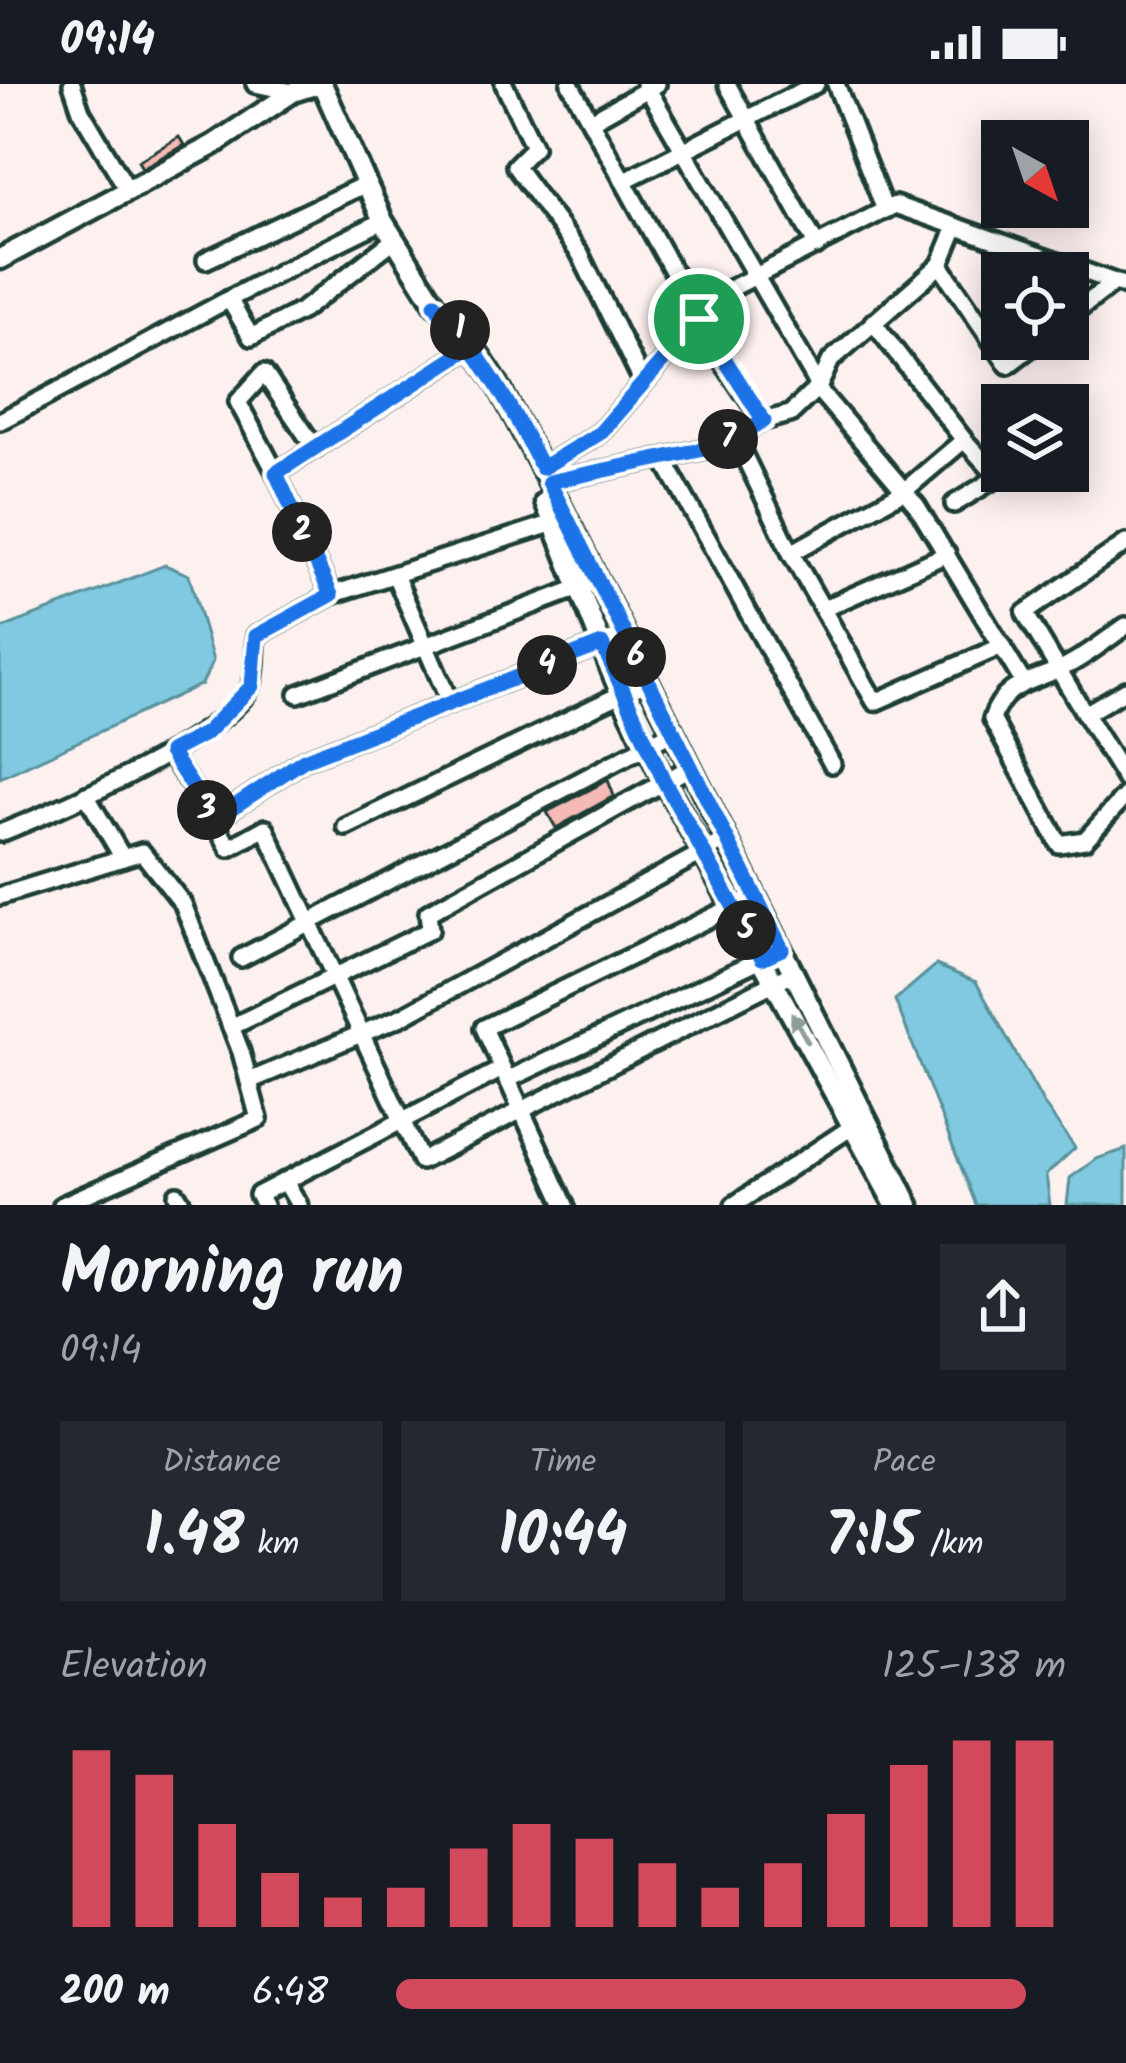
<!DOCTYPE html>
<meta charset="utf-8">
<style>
body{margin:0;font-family:Kalam,sans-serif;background:#242831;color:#f1f3f6;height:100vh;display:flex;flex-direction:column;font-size:45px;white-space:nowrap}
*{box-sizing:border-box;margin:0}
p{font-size:39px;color:#9ea1a6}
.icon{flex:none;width:66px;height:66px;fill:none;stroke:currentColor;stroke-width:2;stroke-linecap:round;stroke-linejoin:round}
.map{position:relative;height:1121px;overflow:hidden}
.panel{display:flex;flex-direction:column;background:#171b24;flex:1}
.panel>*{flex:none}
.needle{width:78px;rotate:140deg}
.buttons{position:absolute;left:981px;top:36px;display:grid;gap:24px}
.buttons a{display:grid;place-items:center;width:108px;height:108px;border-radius:0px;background:#171b24;box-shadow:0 6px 30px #0003;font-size:60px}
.pin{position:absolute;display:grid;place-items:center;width:102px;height:102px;color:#fff;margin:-51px;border:6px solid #fff;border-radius:50%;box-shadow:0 3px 12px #0007}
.km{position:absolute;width:60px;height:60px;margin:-30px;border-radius:50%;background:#222;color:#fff;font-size:33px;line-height:60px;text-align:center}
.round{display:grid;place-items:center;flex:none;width:126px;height:126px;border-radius:0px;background:#242831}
.head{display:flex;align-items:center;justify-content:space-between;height:204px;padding:0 60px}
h1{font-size:66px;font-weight:800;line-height:90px}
.figures{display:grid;grid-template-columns:repeat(3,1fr);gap:18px;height:204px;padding:12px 60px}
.figures div{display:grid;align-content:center;border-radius:0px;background:#242831;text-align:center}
.figures b{font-size:60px;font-weight:800}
.figures small{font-size:33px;font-weight:400}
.figures p{font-size:33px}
.chart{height:336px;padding:24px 60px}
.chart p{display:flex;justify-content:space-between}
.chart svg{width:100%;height:216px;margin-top:12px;stroke:#d1495b;stroke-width:6}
ul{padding:0 60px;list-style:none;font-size:39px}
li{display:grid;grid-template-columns:192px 144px 1fr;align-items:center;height:90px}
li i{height:30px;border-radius:15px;background:#d1495b}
.status{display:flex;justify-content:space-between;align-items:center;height:84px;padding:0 60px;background:#171b24;direction:ltr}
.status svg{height:33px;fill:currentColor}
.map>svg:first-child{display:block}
</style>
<div class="status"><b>09:14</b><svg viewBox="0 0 49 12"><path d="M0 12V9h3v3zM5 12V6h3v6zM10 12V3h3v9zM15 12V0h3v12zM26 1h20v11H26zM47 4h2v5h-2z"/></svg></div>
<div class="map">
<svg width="1126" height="1121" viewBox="0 0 1126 1121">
<rect width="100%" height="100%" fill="#fdf1f0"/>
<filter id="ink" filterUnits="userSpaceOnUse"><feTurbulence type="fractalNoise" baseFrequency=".00833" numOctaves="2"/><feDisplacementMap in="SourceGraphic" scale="24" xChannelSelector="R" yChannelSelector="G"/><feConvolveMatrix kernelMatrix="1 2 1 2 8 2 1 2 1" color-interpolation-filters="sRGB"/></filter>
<g filter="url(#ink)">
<g fill="#80c9e0" stroke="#59919b" stroke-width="3">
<polygon points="165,481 189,491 213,577 202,600 0,694 0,545"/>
<polygon points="936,881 976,898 1045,1022 1075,1064 1046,1091 1050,1121 976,1121 895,916"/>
<polygon points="1126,1065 1126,1121 1067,1121 1070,1094 1096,1075"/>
</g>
<g fill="#f5b9b6" stroke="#1f3d34" stroke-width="3">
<polygon points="179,53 184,61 142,84 138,77"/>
<polygon points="608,696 614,712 556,744 547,728"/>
</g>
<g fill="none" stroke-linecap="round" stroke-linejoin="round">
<defs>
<g id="minor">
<polyline points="72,0 81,27 129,108"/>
<polyline points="255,0 293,8"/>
<polyline points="504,0 534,63 515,82 580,170 642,297"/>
<polyline points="570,0 723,278 763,337"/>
<polyline points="645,0 819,302"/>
<polyline points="727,0 817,162"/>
<polyline points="836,0 885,126 895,121 1126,202"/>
<polyline points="591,37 657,0"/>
<polyline points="623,97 816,0"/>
<polyline points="206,176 366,100"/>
<polyline points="940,181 1008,281 1042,255"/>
<polyline points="229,215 251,253 303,226 394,156"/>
<polyline points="693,224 885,126"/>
<polyline points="1068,234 1113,199"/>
<polyline points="473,262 276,389 331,511 560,437"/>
<polyline points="816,303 917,422 1023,598"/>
<path d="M0,337C128,271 253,199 383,137"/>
<polyline points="734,351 791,469 904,407 964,356 873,238"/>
<polyline points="663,374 832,680"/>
<polyline points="542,384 600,349 699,235"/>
<polyline points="276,389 238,318 264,289 315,364"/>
<polyline points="549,398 714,363 763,337 790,330 819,302 831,276 940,181 955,145"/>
<polyline points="954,420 998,393 964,356"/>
<polyline points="791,469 875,618 1002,562"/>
<polyline points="395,491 450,619"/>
<polyline points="823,525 947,470"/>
<path d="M1126,542C1107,555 1088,571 1068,581C1036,598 1004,597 992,635L1059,760L1085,756L1126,711"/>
<polyline points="1126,606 1085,630 1126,696"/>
<polyline points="298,610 589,500"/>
<polyline points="1085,630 1025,529 1126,459"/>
<polyline points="169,668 214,736 304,676 625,551"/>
<polyline points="86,711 123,774"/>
<polyline points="214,736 229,764 265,744 421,1077 793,889"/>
<polyline points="346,743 648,597"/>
<path d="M0,749C52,729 236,649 252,599C256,585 255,567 256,552L331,511"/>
<polyline points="0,812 142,768 183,820 241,968 259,1035 62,1121"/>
<polyline points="241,874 673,648"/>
<polyline points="231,943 430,846 428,829 691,683"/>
<polyline points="507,996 782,865"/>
<polyline points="249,997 401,933 727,755"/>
<polyline points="285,1097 299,1121"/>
<polyline points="177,1111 183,1121"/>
<polyline points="264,1121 258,1111 502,985"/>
<polyline points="565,1121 484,944 755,812"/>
<polyline points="734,1121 858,1039"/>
</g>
<g id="major">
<polyline points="322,0 383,137 435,220 466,252 497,299 538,377 909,1121"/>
<polyline points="0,175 213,61 293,8 318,0"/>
<polyline points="545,418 621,610 664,697 895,1121"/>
</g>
</defs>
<use href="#minor" stroke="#1f3d34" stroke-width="24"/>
<use href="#major" stroke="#1f3d34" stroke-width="27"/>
<use href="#minor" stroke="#fff" stroke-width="15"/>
<use href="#major" stroke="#fff" stroke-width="18"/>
</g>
<defs><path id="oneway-solid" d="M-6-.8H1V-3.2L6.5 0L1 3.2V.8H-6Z" transform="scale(3)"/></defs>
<use fill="#8f9e9a" href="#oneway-solid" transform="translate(800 944) rotate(-119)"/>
</g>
<g fill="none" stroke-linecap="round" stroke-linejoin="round" filter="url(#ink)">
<defs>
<path id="route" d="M435,220C481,268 512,324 542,384L600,349L699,235L764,337L714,363L549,398L782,865L762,874L664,697L602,560L304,676L214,736L170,668L206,649L252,602L256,552L331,511L276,389L465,267Z"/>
</defs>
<use href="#route" stroke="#fff" stroke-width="24"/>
<use href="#route" stroke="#1a73e8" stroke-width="15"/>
</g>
</svg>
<div class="buttons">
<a><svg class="needle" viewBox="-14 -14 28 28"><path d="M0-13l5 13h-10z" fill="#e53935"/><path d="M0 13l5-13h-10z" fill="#9ea1a6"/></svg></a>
<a><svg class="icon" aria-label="locate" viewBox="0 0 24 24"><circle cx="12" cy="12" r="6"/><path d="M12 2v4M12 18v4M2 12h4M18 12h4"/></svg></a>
<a><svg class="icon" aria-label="layers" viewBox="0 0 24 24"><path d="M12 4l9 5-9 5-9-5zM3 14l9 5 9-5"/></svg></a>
</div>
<div class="pin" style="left:699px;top:235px;background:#1e9e55"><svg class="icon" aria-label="arrive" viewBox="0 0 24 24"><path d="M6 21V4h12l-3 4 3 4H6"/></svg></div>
<b class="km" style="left:460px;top:246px">1</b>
<b class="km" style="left:302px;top:448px">2</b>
<b class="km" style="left:207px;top:726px">3</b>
<b class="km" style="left:547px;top:581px">4</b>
<b class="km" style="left:746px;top:846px">5</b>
<b class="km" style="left:636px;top:573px">6</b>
<b class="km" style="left:728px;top:355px">7</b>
</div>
<section class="panel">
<div class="head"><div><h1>Morning run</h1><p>09:14</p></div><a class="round"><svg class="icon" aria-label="share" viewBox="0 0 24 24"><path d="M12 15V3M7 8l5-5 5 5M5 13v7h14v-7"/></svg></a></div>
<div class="figures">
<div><p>Distance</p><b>1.48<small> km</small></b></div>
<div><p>Time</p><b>10:44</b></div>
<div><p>Pace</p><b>7:15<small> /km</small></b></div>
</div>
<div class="chart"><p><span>Elevation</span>125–138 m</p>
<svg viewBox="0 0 160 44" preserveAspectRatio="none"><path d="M5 44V8M15 44V13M25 44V23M35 44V33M45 44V38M55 44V36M65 44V28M75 44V23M85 44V26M95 44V31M105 44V36M115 44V31M125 44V21M135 44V11M145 44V6M155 44V6"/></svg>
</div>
<ul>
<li><b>200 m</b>6:48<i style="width:94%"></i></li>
</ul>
</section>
